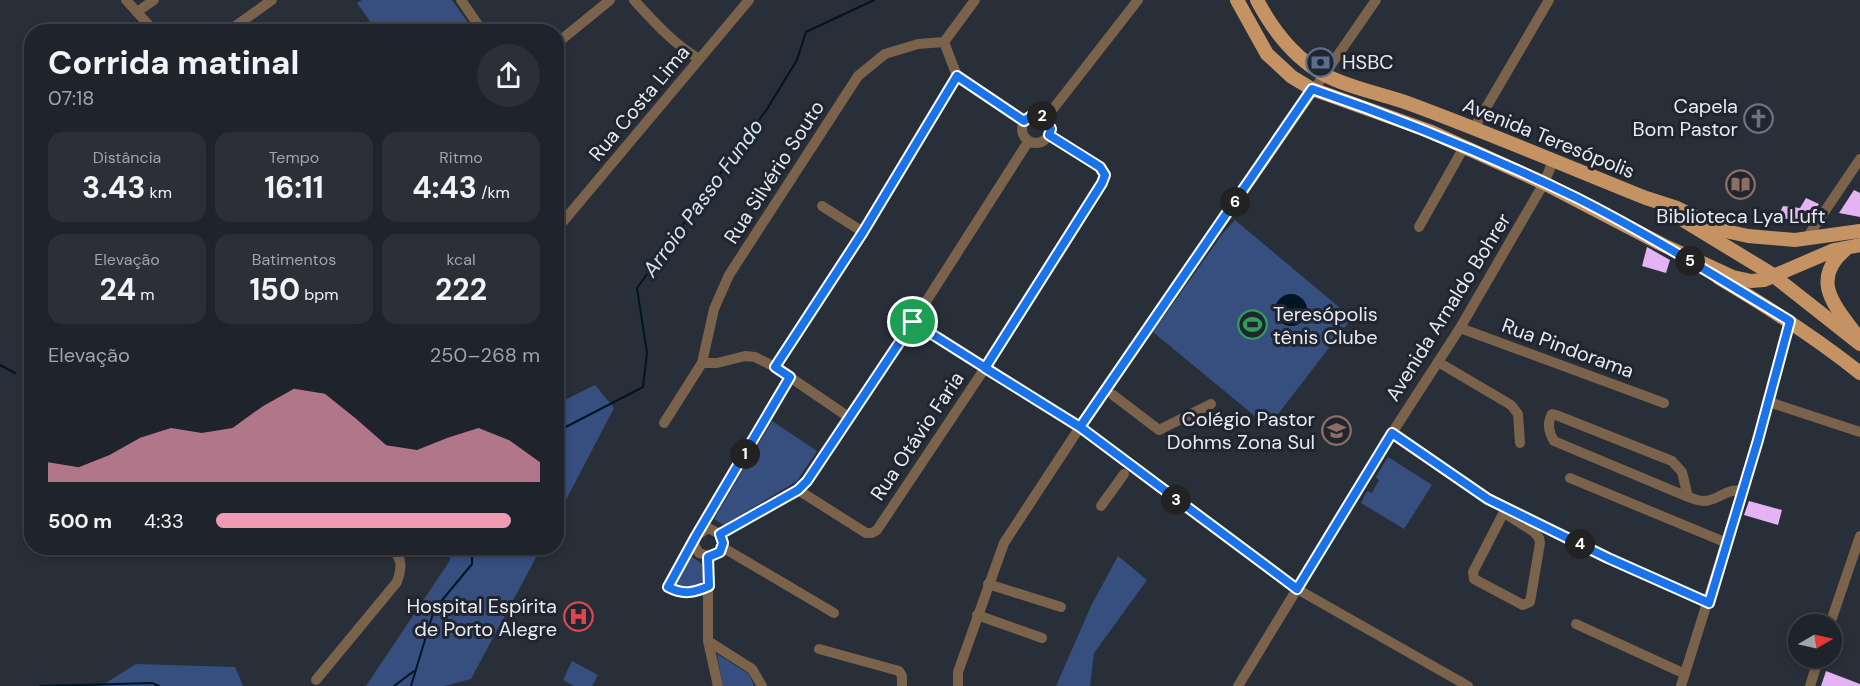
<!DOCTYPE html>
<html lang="pt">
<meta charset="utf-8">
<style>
body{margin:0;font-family:"DM Sans",sans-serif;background:#2c2f37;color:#f1f3f6;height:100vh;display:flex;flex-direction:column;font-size:22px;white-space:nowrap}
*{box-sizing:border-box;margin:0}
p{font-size:20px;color:#a1a4a9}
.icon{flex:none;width:33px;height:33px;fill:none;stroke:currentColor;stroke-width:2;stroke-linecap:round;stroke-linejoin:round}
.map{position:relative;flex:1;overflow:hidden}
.details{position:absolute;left:24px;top:24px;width:540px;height:531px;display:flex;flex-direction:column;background:#1f232b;border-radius:24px;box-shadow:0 3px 9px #0003,0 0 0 2px #3c4047}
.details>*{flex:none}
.needle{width:39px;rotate:81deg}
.fabs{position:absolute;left:1788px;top:614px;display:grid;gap:12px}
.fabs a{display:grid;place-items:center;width:54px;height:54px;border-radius:50%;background:#1f232b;box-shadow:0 3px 9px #0003,0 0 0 2px #3c4047;font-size:30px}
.pin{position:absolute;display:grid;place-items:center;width:51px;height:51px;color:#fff;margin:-26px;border:3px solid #fff;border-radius:50%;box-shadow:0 2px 6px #0007}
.km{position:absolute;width:30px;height:30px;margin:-15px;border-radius:50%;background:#222;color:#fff;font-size:16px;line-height:30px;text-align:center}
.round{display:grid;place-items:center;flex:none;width:63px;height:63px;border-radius:32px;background:#2c2f37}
.head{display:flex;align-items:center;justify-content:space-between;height:102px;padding:0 24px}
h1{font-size:33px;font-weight:700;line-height:45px}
.figures{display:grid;grid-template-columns:repeat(3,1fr);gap:9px;height:102px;padding:6px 24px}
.figures div{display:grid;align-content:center;border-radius:15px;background:#2c2f37;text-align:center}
.figures b{font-size:30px;font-weight:700}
.figures small{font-size:16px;font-weight:400}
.figures p{font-size:16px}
.chart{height:168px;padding:12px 24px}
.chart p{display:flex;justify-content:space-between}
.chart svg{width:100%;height:108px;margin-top:6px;fill:#f19ab4;opacity:.7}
ul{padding:0 24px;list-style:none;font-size:20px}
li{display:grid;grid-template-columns:96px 72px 1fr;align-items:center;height:45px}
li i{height:15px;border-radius:8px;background:#f19ab4}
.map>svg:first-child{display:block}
</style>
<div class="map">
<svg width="1860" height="686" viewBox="0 0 1860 686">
<rect width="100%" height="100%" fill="#292f39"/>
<g fill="#364f7f">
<polygon points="362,0 452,0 474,31 355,31 370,21 357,3"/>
<polygon points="1235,220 1352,318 1268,427 1153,332 1223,233"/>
<polygon points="595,385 614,408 557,517 557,404"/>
<polygon points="772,421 817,451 797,481 724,525 714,519"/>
<polygon points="1388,457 1432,485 1404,529 1361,503 1367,491 1372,493 1379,480 1376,477"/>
<polygon points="453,548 541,548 471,679 444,686 366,686 449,562"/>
<polygon points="691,556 702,564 704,584 697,588 674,586"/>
<polygon points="1118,556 1147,580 1094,653 1090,686 1056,686 1091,606"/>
<polygon points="717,654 749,674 754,686 723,686"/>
<polygon points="572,661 598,675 592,686 574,686 563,680"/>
<polygon points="136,664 235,667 243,686 101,686"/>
</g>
<circle fill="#001523" cx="1291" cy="310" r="16"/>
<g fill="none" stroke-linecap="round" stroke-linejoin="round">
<g stroke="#001523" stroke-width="2">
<polyline points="0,365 15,373"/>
<polyline points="23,379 32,385"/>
<polyline points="556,432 643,387 647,353 637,288 767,109 797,60 806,32 874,0"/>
<polyline points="40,686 152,683 159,686"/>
<polyline points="394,686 414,671"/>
<polyline points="411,686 434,610 472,564 472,548"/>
</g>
</g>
<g fill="#e3b3f4">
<polygon points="1854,190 1860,193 1860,217 1839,213"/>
<polygon points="1806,198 1819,204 1807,221 1777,218 1783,206 1800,208"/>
<polygon points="1647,247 1670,260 1666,273 1642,266"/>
<polygon points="1749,501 1782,510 1778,525 1744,515"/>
<polygon points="1826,671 1860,684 1860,686 1821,686"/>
</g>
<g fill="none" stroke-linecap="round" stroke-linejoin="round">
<g stroke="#7a624b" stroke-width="10">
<polyline points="126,0 155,32"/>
<polyline points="461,0 483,32"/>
<path d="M634,0C655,23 673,43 699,59"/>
<polyline points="137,12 154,0"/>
<polyline points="227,32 272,0"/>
<polyline points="944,42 957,76"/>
<polyline points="556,44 610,0"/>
<polyline points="957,76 1024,121"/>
<circle cx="1036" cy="129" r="14"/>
<polyline points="1046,118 1138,0"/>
<polyline points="1473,130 1549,0"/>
<polyline points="822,206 863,232"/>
<polyline points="1419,227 1464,147"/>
<polyline points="556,230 749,0"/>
<polyline points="1806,239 1860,159"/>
<polyline points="913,322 1080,427 1297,589 1468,686"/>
<polyline points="1460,328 1664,403"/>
<polyline points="1438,362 1511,405 1518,414 1520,443"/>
<polyline points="702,363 717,363 745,356 755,357 775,367 850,418"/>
<polyline points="775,367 863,232 957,76"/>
<polyline points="1113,395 1159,430 1211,404"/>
<polyline points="1769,402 1860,432"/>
<polyline points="664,423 702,363 714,309 729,275 858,76 885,54 918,44 944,42 975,0"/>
<polyline points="1392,433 1488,499 1608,558 1709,603"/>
<polyline points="1570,478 1727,543"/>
<polyline points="798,490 866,533 872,533 877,530 985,368 1102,183 1105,175 1100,167 1049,135"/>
<path d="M1688,497L1682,472L1672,461L1556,415L1552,414C1547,423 1549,433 1554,441L1688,497C1692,498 1699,501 1703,501C1719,501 1724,488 1743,491"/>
<polyline points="1101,506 1124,474"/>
<polyline points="1506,514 1534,532 1539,538 1540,543 1530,602 1523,605 1474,579 1473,572 1506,508"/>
<polyline points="720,534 798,490 807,481 913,322 1028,142"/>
<polyline points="722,547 834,613"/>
<polyline points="708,557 708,641 718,686"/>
<polyline points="988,584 1061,607"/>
<path d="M709,586C694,593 683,595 668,587L696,536L708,528L720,534C725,543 722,552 712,557L699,553L694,545L696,536L790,377"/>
<polyline points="977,615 1042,638"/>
<polyline points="1576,624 1685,674"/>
<polyline points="1830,624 1860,536"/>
<polyline points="708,641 752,669 762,686"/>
<polyline points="819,649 899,671 902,676 902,686"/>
<path d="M316,680L397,582C402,567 403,559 391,548"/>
<polyline points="958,686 958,672 1004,543 1080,427 1376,0"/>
<polyline points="1238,686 1392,433 1460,328 1544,183 1553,161"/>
<polyline points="1681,686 1758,440 1790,321"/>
<polyline points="1810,686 1819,657"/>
</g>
<g stroke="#c59363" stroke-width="14">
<polyline points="1237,0 1267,54 1292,77 1312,89 1429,131 1544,183 1663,245 1733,277 1751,281 1764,280 1834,250 1860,245"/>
<path d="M1257,0C1272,29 1294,57 1323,74C1351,89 1384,94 1413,105C1491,134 1569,167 1646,198L1677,208L1721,230L1748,236L1795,240L1860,231"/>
<polyline points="1673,214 1770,273 1860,344"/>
<path d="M1845,250C1811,279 1833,304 1855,333"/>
<path d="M1719,278C1768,307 1815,337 1860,373"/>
</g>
</g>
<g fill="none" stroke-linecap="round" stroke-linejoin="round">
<defs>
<path id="route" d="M913,322L807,481L798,490L720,534L723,543L720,552L708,557L709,586C694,593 683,595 668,587L696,536L790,377L775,367L863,232L957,76L1024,121L1034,114L1046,118L1051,129L1049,135L1100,167L1105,175L1102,183L985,368L1080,427L1297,589L1392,433L1488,499L1608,558L1709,603L1758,440L1790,321C1720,279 1650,235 1577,198C1491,156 1403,120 1312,89L1080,427C1024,392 969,358 913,322"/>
</defs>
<use href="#route" stroke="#fff" stroke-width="12"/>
<use href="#route" stroke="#1a73e8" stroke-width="8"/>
</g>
<defs>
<symbol id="bank-ring" viewBox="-11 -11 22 22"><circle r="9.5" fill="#20252f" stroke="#5c6f8a" stroke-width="1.5"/><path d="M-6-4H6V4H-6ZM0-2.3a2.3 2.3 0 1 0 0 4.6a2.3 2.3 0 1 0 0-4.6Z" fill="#5c6f8a"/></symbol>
<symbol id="church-ring" viewBox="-11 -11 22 22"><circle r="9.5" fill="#20252f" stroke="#6b7280" stroke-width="1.5"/><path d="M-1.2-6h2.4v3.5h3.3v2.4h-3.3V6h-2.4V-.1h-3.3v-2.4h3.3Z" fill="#6b7280"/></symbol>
<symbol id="library-ring" viewBox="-11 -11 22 22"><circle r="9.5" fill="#20252f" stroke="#8d6e63" stroke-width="1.5"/><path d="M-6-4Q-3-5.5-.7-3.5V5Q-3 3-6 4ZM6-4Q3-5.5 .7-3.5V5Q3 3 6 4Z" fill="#8d6e63"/></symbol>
<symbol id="stadium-ring" viewBox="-11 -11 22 22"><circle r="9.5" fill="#20252f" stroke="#2e9e5b" stroke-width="1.5"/><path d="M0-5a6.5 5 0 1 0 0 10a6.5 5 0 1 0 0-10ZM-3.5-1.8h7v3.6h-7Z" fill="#2e9e5b"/></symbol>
<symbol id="school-ring" viewBox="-11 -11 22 22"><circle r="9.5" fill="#20252f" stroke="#8d6e63" stroke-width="1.5"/><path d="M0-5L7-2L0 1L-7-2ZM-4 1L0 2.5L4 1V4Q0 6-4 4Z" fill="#8d6e63"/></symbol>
<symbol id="hospital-ring" viewBox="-11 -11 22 22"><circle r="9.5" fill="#20252f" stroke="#e0444e" stroke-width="1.5"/><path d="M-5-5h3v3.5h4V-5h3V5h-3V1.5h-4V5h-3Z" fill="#e0444e"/></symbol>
</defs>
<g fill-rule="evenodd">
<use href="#bank-ring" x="1304" y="46" width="33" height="33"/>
<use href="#church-ring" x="1742" y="102" width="33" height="33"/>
<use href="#library-ring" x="1724" y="168" width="33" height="33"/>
<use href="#stadium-ring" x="1236" y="308" width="33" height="33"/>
<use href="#school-ring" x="1320" y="414" width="33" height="33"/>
<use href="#hospital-ring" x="562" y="600" width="33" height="33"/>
</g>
<g text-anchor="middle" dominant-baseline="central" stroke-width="6" stroke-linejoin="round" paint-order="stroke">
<g font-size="20" fill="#e6eaf1" stroke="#20252f" text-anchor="end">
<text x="1342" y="62" text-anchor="start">HSBC</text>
<text x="1738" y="106">Capela<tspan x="1738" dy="23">Bom Pastor</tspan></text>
<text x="1741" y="216" text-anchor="middle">Biblioteca Lya Luft</text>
<text x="1273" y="314" text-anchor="start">Teresópolis<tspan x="1273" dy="23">tênis Clube</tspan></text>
<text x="1315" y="419">Colégio Pastor<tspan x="1315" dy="23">Dohms Zona Sul</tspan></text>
<text x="557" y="606">Hospital Espírita<tspan x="557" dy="23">de Porto Alegre</tspan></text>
</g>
<g font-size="20" fill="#e6eaf1" stroke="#20252f">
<text transform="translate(639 103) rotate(-50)">Rua Costa Lima</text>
<text transform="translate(1549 138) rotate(22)">Avenida Teresópolis</text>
<text transform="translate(774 172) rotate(-57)">Rua Silvério Souto</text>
<text transform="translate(1448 307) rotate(-58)">Avenida Arnaldo Bohrer</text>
<text transform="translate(1568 348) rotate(20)">Rua Pindorama</text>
<text transform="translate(917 436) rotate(-56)">Rua Otávio Faria</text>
</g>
<g font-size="21" font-style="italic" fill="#d2e5f2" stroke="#20252f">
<text transform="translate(703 198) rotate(-54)">Arroio Passo Fundo</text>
</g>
</g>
</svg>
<div class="fabs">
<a><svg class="needle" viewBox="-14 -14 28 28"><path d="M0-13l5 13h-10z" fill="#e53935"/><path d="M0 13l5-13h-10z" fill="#a1a4a9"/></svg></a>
</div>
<div class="pin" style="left:913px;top:322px;background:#1e9e55"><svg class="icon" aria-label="arrive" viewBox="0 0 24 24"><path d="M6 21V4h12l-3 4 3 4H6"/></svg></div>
<b class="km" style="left:745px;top:454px">1</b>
<b class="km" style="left:1042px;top:116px">2</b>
<b class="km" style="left:1176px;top:500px">3</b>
<b class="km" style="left:1580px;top:544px">4</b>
<b class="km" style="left:1690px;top:261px">5</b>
<b class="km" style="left:1235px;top:202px">6</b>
<section class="details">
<div class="head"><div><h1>Corrida matinal</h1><p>07:18</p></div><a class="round"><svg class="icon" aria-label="share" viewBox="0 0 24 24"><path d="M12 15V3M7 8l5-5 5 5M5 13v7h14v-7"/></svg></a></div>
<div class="figures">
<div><p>Distância</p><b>3.43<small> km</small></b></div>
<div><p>Tempo</p><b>16:11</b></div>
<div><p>Ritmo</p><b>4:43<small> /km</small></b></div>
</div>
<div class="figures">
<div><p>Elevação</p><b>24<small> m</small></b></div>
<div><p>Batimentos</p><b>150<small> bpm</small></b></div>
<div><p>kcal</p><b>222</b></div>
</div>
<div class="chart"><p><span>Elevação</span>250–268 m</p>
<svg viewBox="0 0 160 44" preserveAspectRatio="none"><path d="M0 44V36L10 38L20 33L30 26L40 22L50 24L60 22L70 13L80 6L90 8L100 18L110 29L120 31L130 26L140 22L150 27L160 36V44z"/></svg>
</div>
<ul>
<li><b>500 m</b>4:33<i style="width:91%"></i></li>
</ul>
</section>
</div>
